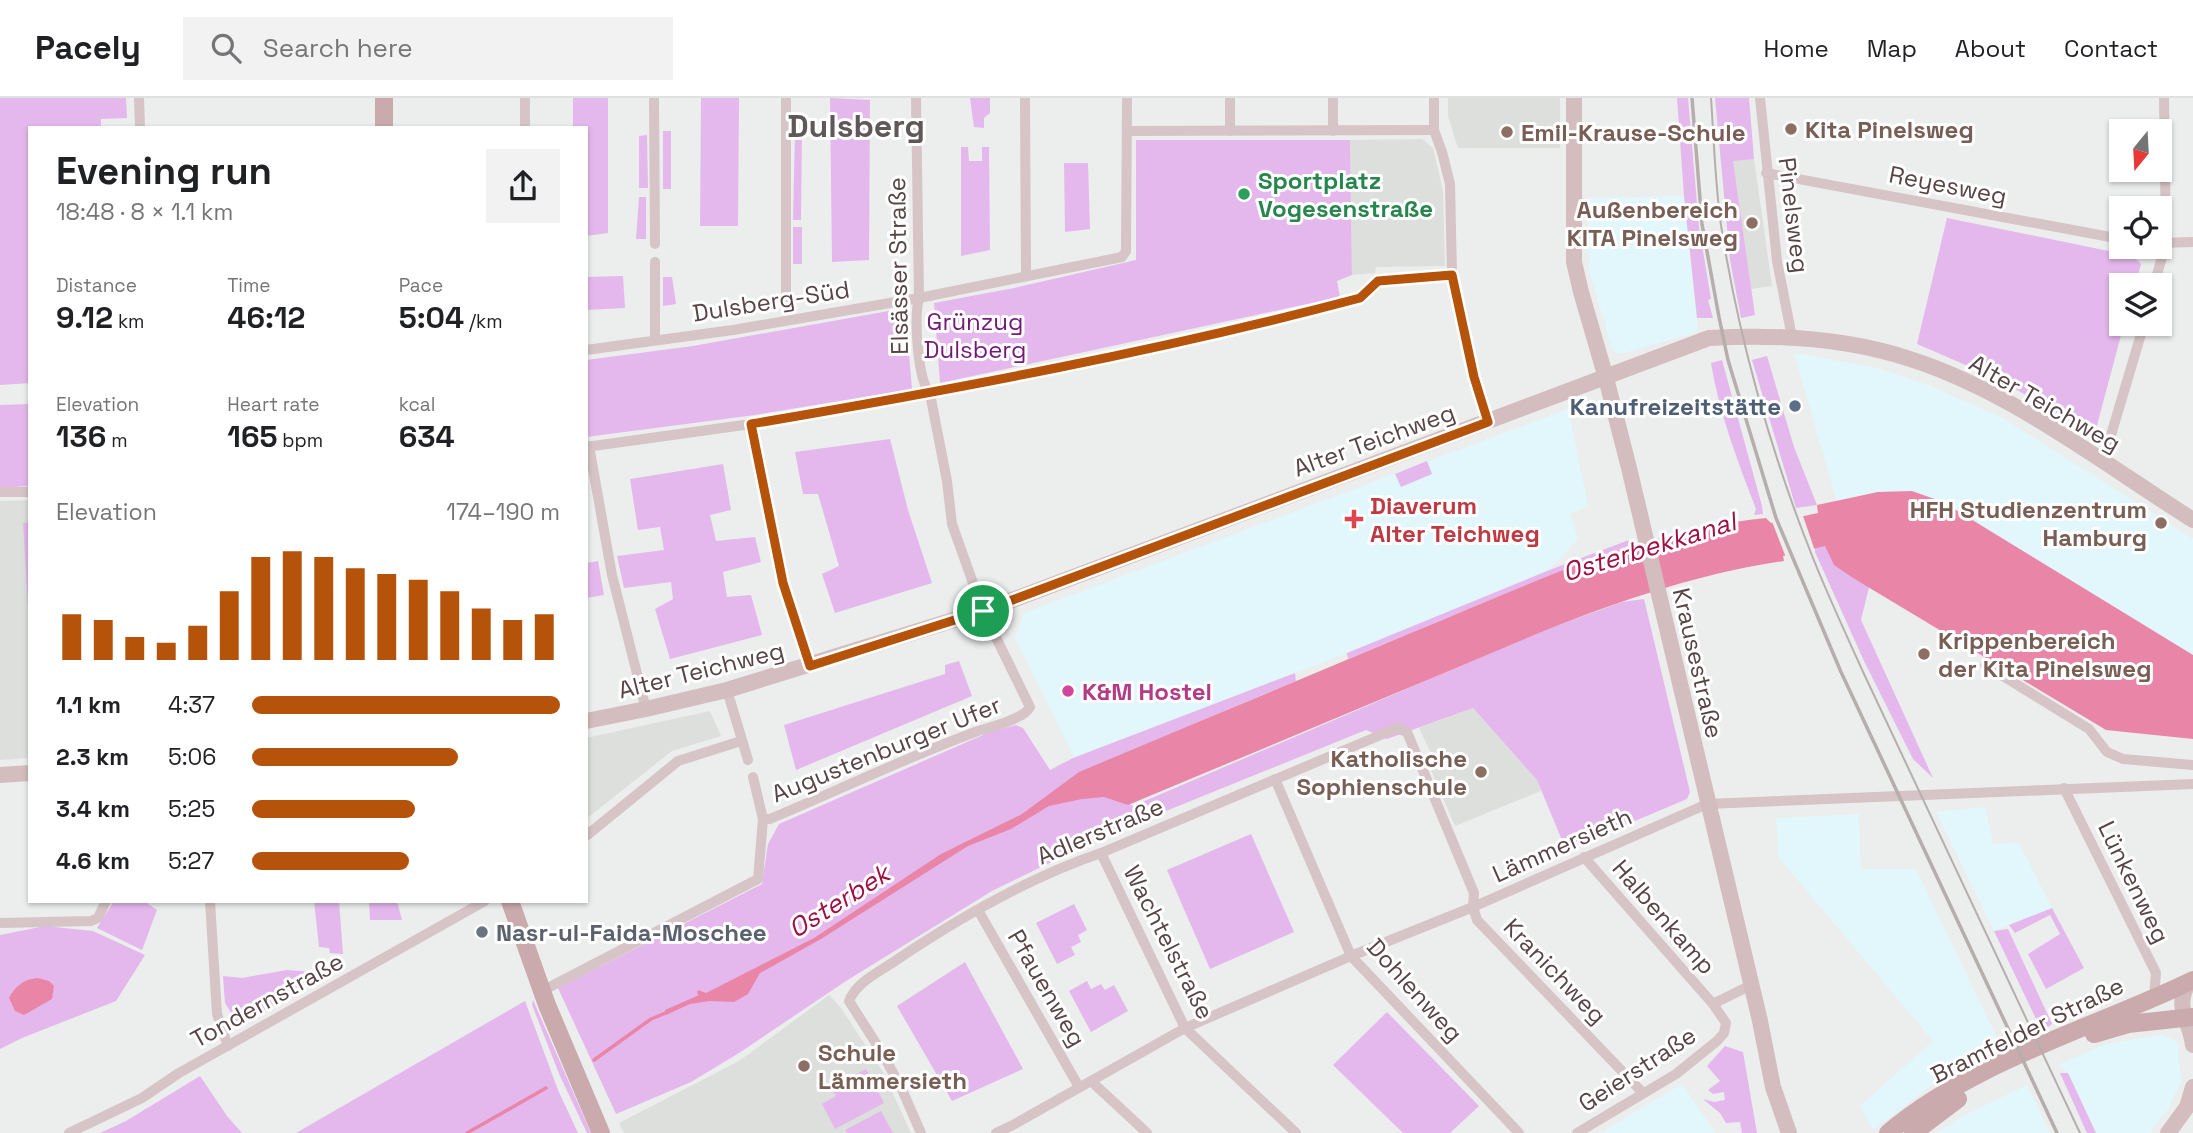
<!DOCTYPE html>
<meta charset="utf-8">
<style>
body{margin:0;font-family:"Space Grotesk",sans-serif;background:#f2f2f2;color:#202124;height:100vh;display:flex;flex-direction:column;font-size:26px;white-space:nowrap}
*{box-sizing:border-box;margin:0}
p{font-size:23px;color:#757577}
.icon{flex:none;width:38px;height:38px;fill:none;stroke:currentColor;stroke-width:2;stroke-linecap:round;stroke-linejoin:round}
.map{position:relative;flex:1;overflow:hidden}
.details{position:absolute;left:28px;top:28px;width:560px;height:777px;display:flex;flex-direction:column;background:#fff;border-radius:0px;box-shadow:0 2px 5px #0004}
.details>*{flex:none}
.needle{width:46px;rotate:198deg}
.fabs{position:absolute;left:2109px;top:21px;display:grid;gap:14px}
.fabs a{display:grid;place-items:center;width:63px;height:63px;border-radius:0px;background:#fff;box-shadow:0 2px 5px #0004;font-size:35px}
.pin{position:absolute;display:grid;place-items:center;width:60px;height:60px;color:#fff;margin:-30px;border:4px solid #fff;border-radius:50%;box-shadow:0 2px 7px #0007}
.round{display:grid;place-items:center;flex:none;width:74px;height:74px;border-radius:0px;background:#f2f2f2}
.headline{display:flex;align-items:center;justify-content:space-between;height:119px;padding:0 28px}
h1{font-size:38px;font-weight:600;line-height:52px}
.figures{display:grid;grid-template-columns:repeat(3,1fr);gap:10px;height:119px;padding:7px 28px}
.figures div{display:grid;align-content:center}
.figures b{font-size:30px;font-weight:600}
.figures small{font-size:19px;font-weight:400}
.figures p{font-size:19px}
.chart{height:196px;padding:14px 28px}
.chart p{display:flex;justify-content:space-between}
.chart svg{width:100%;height:126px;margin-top:7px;stroke:#b45309;stroke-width:6}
ul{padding:0 28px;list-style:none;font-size:23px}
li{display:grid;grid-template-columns:112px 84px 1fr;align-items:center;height:52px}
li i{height:18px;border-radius:9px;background:#b45309}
header{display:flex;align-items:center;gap:42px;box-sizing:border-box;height:98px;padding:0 35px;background:#fff;border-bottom:2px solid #e0e0e0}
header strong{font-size:33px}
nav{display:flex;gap:38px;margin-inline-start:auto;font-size:24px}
.search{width:490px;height:63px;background:#f2f2f2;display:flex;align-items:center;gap:18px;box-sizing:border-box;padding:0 24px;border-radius:0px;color:#757577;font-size:26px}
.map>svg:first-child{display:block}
</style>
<header>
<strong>Pacely</strong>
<div class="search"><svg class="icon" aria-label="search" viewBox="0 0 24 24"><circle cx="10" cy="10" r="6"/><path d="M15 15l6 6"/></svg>Search here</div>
<nav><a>Home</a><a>Map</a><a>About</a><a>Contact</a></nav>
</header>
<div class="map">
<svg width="2193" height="1035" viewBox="0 0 2193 1035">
<rect width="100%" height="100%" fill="#ebeeec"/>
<g fill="#e2f7fb">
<polygon points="1684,98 1698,234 1620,256 1612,252 1589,171 1588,100"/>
<polygon points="1794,255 1878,270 1931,288 2003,320 2193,441 2193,557 1943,404 1878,394 1837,404"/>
<polygon points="1568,311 1588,409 1570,416 1578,441 1550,471 1347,555 1074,660 1015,539 1024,515"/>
<polygon points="1985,709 1993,746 2019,745 2052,810 1994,833 1936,714"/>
<polygon points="1859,716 1861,771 1916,771 2000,946 1955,969 1873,1032 1860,1008 1933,943 1779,760 1776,720"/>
<polygon points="2161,937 2178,944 2181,983 2169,1010 2150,1035 2096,1035 2068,975 2058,967 2106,946"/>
<polygon points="1682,986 1716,1035 1600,1035"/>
<polygon points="2027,987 2050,1035 1937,1035 1961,1019"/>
</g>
<g fill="#dddfdd">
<polygon points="1448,0 1560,0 1560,50 1458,50 1448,18"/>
<polygon points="1422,41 1433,50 1443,93 1445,168 1376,169 1375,175 1352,177 1350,42"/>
<polygon points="1754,61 1772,188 1751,191 1732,62"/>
<polygon points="30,402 30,660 0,662 0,403"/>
<polygon points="1473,610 1537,682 1541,693 1455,728 1428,665 1432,657 1419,630"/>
<polygon points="710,613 721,638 672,653 586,721 586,640"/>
<polygon points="829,897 841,910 883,974 911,1035 624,1035 619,1025 739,963"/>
</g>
<g fill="#e4b8ed">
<polygon points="0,0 126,0 127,20 101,21 101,30 30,30 30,285 0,287"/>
<polygon points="573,0 608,0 608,135 586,138 586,30 573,30"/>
<polygon points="701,0 739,0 738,128 700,128"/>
<polygon points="830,0 870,2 869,162 832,164"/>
<polygon points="970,0 990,0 990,15 984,20 984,30 974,29"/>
<polygon points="1677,0 1688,0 1699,129 1711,201 1708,202 1713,220 1697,220 1684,98"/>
<polygon points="1715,0 1749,0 1754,61 1733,63 1755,217 1741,220 1730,162"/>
<rect x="663" y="33" width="8" height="58"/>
<polygon points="795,34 802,35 801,122 793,122"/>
<polygon points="647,37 648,90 639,90 639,38"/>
<polygon points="1136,42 1350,42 1352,177 1337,183 1340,199 940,285 934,205 1014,190 1136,162"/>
<polygon points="961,49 968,49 969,63 982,63 982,49 989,49 990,152 961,158"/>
<polygon points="1064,65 1088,65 1090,131 1065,134"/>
<polygon points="639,99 646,99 646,141 636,141"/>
<polygon points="1947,120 2133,158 2141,166 2135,187 2121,187 2121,226 2124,226 2096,331 2090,334 1998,281 1917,246"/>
<rect x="793" y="129" width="9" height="37"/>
<polygon points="623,178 625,210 586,212 586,179"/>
<polygon points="663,179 672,179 676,206 663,208"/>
<polygon points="905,210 912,291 755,317 586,339 586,262 693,248"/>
<polygon points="1767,258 1794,349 1817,407 1796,410 1752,262"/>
<path d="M1722,262L1762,408L1763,416L1754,417L1756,411C1738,364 1719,315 1711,265Z"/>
<polygon points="30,306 30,388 0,390 0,307"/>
<polygon points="890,341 908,412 932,485 835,515 822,476 839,468 818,396 803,396 795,354"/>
<polygon points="1427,363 1432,376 1401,389 1395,376"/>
<polygon points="723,366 731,412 710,417 716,443 755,439 761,464 723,474 727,499 751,497 762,537 670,561 655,511 673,501 671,484 624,490 617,458 664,452 660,429 638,432 630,381"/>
<polygon points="30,424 30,510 28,510 23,425"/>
<polygon points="1629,442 1628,449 1533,484 1348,561 1347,555 1552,471"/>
<polygon points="1825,447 1853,480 1869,489 1861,522 1933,680 1913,661 1864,563 1815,454 1815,450"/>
<polygon points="598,463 604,497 586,500 586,465"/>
<polygon points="1644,501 1690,694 1687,701 1566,752 1537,682 1473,610 1387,641 1366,632 1107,737 992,793 846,883 739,955 691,984 616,1016 558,890 762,786 768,746 779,726 990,634 1016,627 1023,630 1050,672 1073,660 1295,575 1296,583 1080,674 1133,708 1542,533 1622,504"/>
<polygon points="959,563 972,598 796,672 784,627 945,576 945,567"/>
<polygon points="1251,736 1294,834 1210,871 1167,772"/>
<polygon points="114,803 144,803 157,812 142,852 97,830"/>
<polygon points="314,803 339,803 343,856 330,855 329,850 319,849"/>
<polygon points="369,803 397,803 402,822 370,822"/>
<polygon points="1074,806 1087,832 1078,837 1081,844 1071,849 1075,857 1057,866 1036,825"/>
<polygon points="2052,810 2084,870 2046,891 2028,856 2060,836 2050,817 2015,835 2009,827"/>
<polygon points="45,828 93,833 145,857 116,903 22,940 0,951 0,837"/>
<polygon points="2008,831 2052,926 2048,929 2038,925 1994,833"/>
<polygon points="965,864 1023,971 952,1003 897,908"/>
<polygon points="287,872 315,874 322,878 319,882 255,917 251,911 244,914 247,921 236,923 225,905 223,878 242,880"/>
<polygon points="1087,883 1091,891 1101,886 1105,892 1114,887 1128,913 1091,934 1069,893"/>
<polygon points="533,902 591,1035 587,1035 560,978 532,907"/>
<polygon points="525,903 558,992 578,1035 296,1035"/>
<polygon points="1387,914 1479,1008 1450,1035 1403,1035 1333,967"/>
<polygon points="1725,948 1743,954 1757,1035 1742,1035 1740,1024 1726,1025 1720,1015 1703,1001 1714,1004 1725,1002 1724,994 1713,996 1708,992 1720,983 1707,968"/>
<polygon points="866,971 884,1005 835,1031 822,1006 836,998 831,990"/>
<polygon points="2060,975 2068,975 2096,1035 2087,1035"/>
<polygon points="200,978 227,1018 242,1035 100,1035 126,1023"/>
<polygon points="881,1013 893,1035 847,1035 845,1032"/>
</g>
<g fill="#e986a7">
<path d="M1912,393L1943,404L2193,557V641L2106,632L1853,480L1834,467L1825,448L1783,458L1784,463C1662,481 1549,530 1437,578C1334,621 1231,664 1128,707L1104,699L1082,701L1049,708L1011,731L968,748L821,841L760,875L748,896L734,904L710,903L690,906L666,917L665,912L699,897L697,895L698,892L706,895L814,840L941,756L1022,716L1079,674C1190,627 1302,581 1413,534C1527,487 1642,432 1766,420L1771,425L1818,415L1817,407L1878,394Z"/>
<path d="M38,880L49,883L54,888L52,901L24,917L15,913L9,900C15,888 24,881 38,880Z"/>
</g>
<polygon fill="#ebeeec" points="1802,415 1815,453 1787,462 1771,421"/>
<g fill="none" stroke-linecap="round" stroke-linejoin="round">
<g stroke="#e986a7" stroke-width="3.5">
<polyline points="594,962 651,921 668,914"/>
<polyline points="467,1035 546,990"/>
</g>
<polyline stroke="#cecccb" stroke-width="10" stroke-dasharray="10 5" stroke-linecap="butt" points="786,194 786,212"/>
<g stroke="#d6c4c6" stroke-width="10">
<polyline points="139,0 140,30"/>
<polyline points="525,0 525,30"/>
<polyline points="654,0 655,146"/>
<polyline points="1025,0 1026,178"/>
<polyline points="1230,0 1230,33"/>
<polyline points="1333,0 1333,33"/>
<polyline points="1434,0 1434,32 1442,54 1450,86 1452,177 1473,279 1488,324"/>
<polyline points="1760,0 1777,163 1792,239"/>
<polyline points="1127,33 1434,32"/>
<polyline points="1766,75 2121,141"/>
<polyline points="2160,145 2193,144"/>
<polyline points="2154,187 2166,145 2164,0"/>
<polyline points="786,194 786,0"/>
<polyline points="655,242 655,164"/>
<polyline points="586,252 733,232 919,200 1122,159 1126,153 1127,0"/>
<polyline points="751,326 783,485 810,568"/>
<polyline points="589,348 612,477 646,611"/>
<polyline points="586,349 751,326 930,296 1087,264 1193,241 1360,200 1378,183 1452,177"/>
<polyline points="2103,364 2144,226"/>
<polyline points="0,394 30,394"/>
<polyline points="1985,567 2089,631 2107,654 2123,661 2193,667"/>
<polyline points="727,592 748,662"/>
<polyline points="1275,681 1351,858 1519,1035"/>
<polyline points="2064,690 2156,875 2154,899"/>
<path d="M763,721H770C839,692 907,659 978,633C991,629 1024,621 1030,609L983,513L952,426L947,383L930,296C917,280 914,219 919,200L916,0"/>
<polyline points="586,738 678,663 741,643"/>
<polyline points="1101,755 1185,930 1296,1035"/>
<polyline points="1584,759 1713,906"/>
<polyline points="210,803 217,916 228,948"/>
<polyline points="978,812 1079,989"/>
<polyline points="0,825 91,823 98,820 106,803"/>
<polyline points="542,893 758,781 763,721 753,679"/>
<polyline points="1091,983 1147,1035"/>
<polyline points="69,1035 142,1000 179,975 485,803"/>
<path d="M921,1035L900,987L879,950L849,903C856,885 877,875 892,865C957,821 1027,780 1101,755L1397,630L1407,634L1474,795L1473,809L1477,822L1643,995"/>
<polyline points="996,1035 1013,1027 1185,930 1351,858 1473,809 1707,706 2193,686"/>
<polyline points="1577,1035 1676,976 1717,943 1724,935 1726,925 1713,906 1751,887"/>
</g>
<g stroke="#d4bdbe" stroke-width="16">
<polyline points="1574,0 1574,164 1581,194 1606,280 1629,370 1760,923 1773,989 1789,1035"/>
<path d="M586,623L646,611L727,592L983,513L1709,240C1776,236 1846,240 1910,261C2011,293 2104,366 2193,422"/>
<polyline points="0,677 30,675"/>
<path d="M2189,884C2173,910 2190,921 2193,947"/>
<polyline points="2168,1035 2187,1009 2193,989"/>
</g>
<g stroke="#caaaac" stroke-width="18">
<polyline points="384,0 384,30"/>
<polyline points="510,803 547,907 601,1035"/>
<polyline points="2094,936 2128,926 2193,919"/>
<path d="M1888,1035C1973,963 2094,930 2193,882"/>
<polyline points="1913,1035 1958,1001"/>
</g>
<path stroke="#b6aead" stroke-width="2" d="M1711,0C1714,42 1715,85 1721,127C1738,237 1770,352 1811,455C1827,496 1846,536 1864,576L2080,1035"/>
<polyline stroke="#b6aead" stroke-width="3.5" points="1692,0 1702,126 1719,219 1728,262 1776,420 1841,574 2057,1035"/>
</g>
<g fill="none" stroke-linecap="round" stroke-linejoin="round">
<defs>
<path id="route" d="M1452,177L1474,279L1488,324L983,513L810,568L783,485L751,326C956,291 1160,253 1360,200L1378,183Z"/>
</defs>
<use href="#route" stroke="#fff" stroke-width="14"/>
<use href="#route" stroke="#b45309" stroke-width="9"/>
</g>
<g fill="#8d6e63" stroke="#fff" stroke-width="2.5">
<circle cx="1791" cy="31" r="7"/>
<circle cx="1507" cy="34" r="7"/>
<circle cx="1752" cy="125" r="7"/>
<circle cx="2161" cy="425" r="7"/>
<circle cx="1924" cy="556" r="7"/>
<circle cx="1481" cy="674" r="7"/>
<circle cx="804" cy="968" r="7"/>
</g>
<circle fill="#2e9e5b" stroke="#fff" stroke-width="2.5" cx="1244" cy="96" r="7"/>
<circle fill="#5c6f8a" stroke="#fff" stroke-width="2.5" cx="1795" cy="308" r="7"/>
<path fill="#e0444e" stroke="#fff" stroke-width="2.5" d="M1350.5 410.5h7v7h7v7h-7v7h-7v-7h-7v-7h7z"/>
<circle fill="#d1479c" stroke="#fff" stroke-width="2.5" cx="1068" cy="593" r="7"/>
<circle fill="#6b7280" stroke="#fff" stroke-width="2.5" cx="482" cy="834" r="7"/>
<g text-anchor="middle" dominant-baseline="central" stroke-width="6" stroke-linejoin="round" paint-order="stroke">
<g font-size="24" font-weight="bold" fill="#785e54" stroke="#fff" text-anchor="start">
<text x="1805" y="31">Kita Pinelsweg</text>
<text x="1521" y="34">Emil-Krause-Schule</text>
<text x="1738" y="111" text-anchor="end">Außenbereich<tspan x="1738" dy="28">KITA Pinelsweg</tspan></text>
<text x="2147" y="411" text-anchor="end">HFH Studienzentrum<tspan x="2147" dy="28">Hamburg</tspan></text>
<text x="1938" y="542">Krippenbereich<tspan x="1938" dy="28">der Kita Pinelsweg</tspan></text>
<text x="1467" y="660" text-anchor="end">Katholische<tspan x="1467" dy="28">Sophienschule</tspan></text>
<text x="818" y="954">Schule<tspan x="818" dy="28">Lämmersieth</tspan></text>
</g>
<g font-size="24" font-weight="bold" fill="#27864d" stroke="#fff" text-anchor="start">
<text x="1258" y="82">Sportplatz<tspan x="1258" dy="28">Vogesenstraße</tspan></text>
</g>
<g font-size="24" fill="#584445" stroke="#fff">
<text transform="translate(1948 87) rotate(11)">Reyesweg</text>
<text transform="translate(1794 117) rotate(83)">Pinelsweg</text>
<text transform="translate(898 168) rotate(-91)">Elsässer Straße</text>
<text transform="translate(771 203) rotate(-9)">Dulsberg-Süd</text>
<text transform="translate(2045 305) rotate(30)">Alter Teichweg</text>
<text transform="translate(1374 342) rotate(-20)">Alter Teichweg</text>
<text transform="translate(1698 565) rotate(77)">Krausestraße</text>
<text transform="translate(701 572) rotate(-14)">Alter Teichweg</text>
<text transform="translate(886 651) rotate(-22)">Augustenburger Ufer</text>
<text transform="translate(1100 733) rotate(-23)">Adlerstraße</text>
<text transform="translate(1562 747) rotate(-24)">Lämmersieth</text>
<text transform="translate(2134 784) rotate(64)">Lünkenweg</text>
<text transform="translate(1664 819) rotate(49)">Halbenkamp</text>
<text transform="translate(1169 844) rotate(63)">Wachtelstraße</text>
<text transform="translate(1555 873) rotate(46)">Kranichweg</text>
<text transform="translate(1047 890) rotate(60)">Pfauenweg</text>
<text transform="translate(1415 892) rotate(48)">Dohlenweg</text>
<text transform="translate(267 902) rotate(-29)">Tondernstraße</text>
<text transform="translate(2027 932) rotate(-26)">Bramfelder Straße</text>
<text transform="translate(1637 971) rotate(-33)">Geierstraße</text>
</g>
<g font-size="24" fill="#721876" stroke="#fff">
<text x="975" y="223">Grünzug<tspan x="975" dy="28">Dulsberg</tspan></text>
</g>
<g font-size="24" font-weight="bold" fill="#4e5e75" stroke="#fff" text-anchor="end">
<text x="1781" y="308">Kanufreizeitstätte</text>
</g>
<g font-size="24" font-weight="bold" fill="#be3a42" stroke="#fff" text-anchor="start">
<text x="1370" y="407">Diaverum<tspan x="1370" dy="28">Alter Teichweg</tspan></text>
</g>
<g font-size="24" font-weight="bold" fill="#b23c85" stroke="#fff" text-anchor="start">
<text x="1082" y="593">K&amp;M Hostel</text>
</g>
<g font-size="24" font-weight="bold" fill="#5b616d" stroke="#fff" text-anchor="start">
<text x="496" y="834">Nasr-ul-Faida-Moschee</text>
</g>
<g font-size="26" font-style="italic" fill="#a00f3f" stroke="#fff">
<text transform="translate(1649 449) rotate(-17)">Osterbekkanal</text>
<text transform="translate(839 803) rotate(-32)">Osterbek</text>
</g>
<g font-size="32" font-weight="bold" fill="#605858" stroke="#fff">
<text x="856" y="28">Dulsberg</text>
</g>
</g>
</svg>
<div class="fabs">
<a><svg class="needle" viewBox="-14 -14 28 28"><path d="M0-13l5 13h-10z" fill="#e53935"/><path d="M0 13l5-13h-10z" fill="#757577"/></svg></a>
<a><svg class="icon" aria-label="locate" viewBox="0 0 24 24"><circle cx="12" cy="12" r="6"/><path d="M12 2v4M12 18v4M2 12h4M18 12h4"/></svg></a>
<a><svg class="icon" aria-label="layers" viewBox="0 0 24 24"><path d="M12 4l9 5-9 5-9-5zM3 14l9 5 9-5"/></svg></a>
</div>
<div class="pin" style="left:983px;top:513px;background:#1e9e55"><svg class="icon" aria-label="arrive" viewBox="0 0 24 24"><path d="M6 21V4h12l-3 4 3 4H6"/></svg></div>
<section class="details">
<div class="headline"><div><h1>Evening run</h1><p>18:48 · 8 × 1.1 km</p></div><a class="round"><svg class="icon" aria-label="share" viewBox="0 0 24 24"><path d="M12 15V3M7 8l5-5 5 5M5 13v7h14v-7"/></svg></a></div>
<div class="figures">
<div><p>Distance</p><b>9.12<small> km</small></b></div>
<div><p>Time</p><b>46:12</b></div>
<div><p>Pace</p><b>5:04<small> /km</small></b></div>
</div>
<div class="figures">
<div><p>Elevation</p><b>136<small> m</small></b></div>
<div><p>Heart rate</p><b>165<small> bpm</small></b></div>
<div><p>kcal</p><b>634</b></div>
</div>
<div class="chart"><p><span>Elevation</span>174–190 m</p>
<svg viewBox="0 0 160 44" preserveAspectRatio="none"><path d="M5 44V28M15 44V30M25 44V36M35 44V38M45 44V32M55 44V20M65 44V8M75 44V6M85 44V8M95 44V12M105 44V14M115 44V16M125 44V20M135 44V26M145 44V30M155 44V28"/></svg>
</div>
<ul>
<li><b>1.1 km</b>4:37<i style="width:100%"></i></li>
<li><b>2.3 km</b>5:06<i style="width:67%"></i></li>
<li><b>3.4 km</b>5:25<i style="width:53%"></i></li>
<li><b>4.6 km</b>5:27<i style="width:51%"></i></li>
</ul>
</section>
</div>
